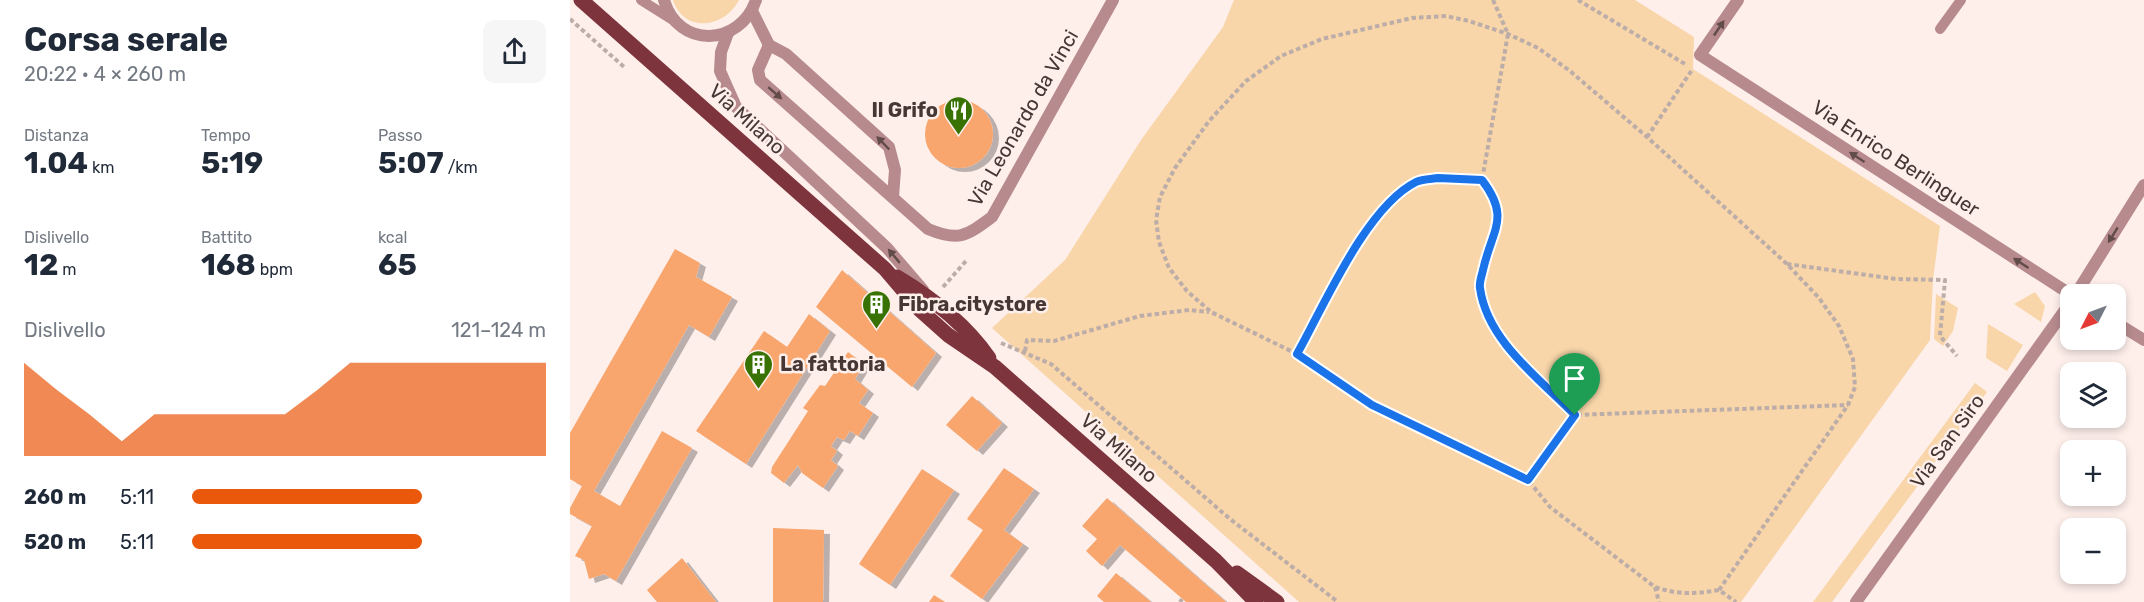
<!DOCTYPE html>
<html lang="it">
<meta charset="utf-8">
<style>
body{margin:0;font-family:Rubik,sans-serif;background:#f6f6f7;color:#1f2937;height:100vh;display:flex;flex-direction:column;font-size:22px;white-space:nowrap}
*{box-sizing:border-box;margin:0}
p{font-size:20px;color:#747a83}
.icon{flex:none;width:33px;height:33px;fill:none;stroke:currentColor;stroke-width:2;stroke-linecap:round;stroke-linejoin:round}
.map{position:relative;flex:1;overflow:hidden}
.details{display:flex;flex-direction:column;background:#fff;width:570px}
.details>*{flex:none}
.needle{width:39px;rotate:228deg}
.buttons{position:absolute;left:1490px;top:284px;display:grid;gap:12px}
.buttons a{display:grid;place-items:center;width:66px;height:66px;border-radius:12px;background:#fff;box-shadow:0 3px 9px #0003;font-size:30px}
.pin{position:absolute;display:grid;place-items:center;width:51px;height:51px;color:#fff;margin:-62px -26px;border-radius:50% 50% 50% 0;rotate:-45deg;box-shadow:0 0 6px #0007}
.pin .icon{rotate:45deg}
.round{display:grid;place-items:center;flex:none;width:63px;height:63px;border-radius:12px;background:#f6f6f7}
.overview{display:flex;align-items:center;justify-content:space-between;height:102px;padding:0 24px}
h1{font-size:33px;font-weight:700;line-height:45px}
.metrics{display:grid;grid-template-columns:repeat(3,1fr);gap:9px;height:102px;padding:6px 24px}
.metrics div{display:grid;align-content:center}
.metrics b{font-size:30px;font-weight:700}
.metrics small{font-size:16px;font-weight:400}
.metrics p{font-size:16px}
.chart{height:168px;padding:12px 24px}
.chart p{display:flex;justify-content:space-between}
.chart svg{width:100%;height:108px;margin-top:6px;fill:#ea580c;opacity:.7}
ul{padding:0 24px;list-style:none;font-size:20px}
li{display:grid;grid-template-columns:96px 72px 1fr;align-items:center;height:45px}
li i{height:15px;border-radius:8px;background:#ea580c}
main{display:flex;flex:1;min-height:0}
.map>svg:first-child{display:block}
</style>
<main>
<section class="details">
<div class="overview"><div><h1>Corsa serale</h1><p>20:22 · 4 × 260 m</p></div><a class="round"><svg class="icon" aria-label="share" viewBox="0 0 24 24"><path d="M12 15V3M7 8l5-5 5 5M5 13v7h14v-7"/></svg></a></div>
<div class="metrics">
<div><p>Distanza</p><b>1.04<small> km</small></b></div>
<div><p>Tempo</p><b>5:19</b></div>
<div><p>Passo</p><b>5:07<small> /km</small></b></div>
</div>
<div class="metrics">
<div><p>Dislivello</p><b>12<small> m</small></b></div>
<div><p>Battito</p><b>168<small> bpm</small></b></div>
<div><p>kcal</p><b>65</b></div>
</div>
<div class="chart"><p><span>Dislivello</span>121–124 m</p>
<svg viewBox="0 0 160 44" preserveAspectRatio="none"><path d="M0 44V6L10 17L20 27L30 38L40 27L50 27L60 27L70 27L80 27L90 17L100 6L110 6L120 6L130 6L140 6L150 6L160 6V44z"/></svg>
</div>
<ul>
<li><b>260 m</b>5:11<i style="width:65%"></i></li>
<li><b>520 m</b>5:11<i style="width:65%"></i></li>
</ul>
</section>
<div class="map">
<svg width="1574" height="602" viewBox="0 0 1574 602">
<defs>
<filter id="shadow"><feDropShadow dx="6" dy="4" stdDeviation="0" flood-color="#0004"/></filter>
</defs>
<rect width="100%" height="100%" fill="#feefeb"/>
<g fill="#f8d6a9">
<path d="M103,0H169C155,28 114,34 103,0Z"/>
<polygon points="664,0 1065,0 1124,37 1123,69 1370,226 1363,280 1360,340 1171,602 729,602 422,328 495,260 571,140 653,27"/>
<polygon points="1465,292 1475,306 1471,322 1444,304"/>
<polygon points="1366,294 1388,308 1383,331 1373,346 1364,339"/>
<polygon points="1418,324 1453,345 1437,371 1416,358"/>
<polygon points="1405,383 1417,392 1262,602 1243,602"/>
</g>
<g fill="#f8a66d" filter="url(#shadow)">
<circle cx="389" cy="134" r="34"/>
<polygon points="105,249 130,263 126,277 162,297 139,337 119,325 24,491 50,506 92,431 122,448 46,581 34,574 19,579 14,560 5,556 22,526 0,514 0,508 12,486 0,479 0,433"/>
<polygon points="272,270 366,353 342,387 246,307"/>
<polygon points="239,314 260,331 176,464 126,431 194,331 217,347"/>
<polygon points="278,352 294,364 285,379 298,390 289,403 303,413 288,436 280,431 274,440 267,437 261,446 267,451 261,460 268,466 253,488 232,473 228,465 214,483 201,473 202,467 238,411 233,408 250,385 255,386"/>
<polygon points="402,396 432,423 407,451 376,425"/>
<polygon points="434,468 464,489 434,530 453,544 412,599 380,576 413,530 397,519"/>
<polygon points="352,469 384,490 320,585 289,564"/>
<polygon points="537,498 627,577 656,602 616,602 550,545 532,566 516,551 527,539 512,526"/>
<polygon points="203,528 254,530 253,602 203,602"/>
<polygon points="112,558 146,602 87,602 77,590"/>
<polygon points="546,573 581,602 534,602 527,596"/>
<polygon points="364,595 375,602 359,602"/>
</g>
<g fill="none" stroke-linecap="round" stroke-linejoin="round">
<g stroke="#bcada9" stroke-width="4" stroke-dasharray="4.5 3" stroke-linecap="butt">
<path d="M923,0L938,34L912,180C941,218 922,229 913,270C912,275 909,282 910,288C917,341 970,379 1005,415"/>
<polyline points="1008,0 1115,64"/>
<polyline points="0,19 54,67"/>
<polyline points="1077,137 1122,70"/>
<polyline points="1217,264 1326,279 1375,280 1370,336 1387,356"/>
<polyline points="373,287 396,261"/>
<polyline points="431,343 481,364 660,519 768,602"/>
<polyline points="455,351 457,340 484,341 570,316 619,310 639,312"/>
<path d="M727,354C752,309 800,201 847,182C866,174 892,179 912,180"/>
<polyline points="958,480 1005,415 1278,405"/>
<polyline points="1085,587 1089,602"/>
<path d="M1149,590L1278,405L1285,387L1283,359L1269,326L1249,298L1217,264L1077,137L1000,71L968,48L938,34L899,21L876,16L842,18L752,39L711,56L676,81L639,121L605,168L590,197L586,220L589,242L599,268L617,291L641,312L727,354L802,405L958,480L980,507L1085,587C1108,595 1126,594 1149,590L1166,602"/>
<polyline points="610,602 612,599"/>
</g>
<g stroke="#b78b8e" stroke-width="10">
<polyline points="71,0 106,22"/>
<polyline points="1370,29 1391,0"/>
</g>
<g stroke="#b78b8e" stroke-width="12">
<polyline points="1168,0 1130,55 1500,294"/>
<polyline points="182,11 199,45 216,54 319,147 325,170 323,197"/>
<path d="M199,45L188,70L190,80L358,229C389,242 396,236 422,217L543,0"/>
<polyline points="1506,294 1574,185"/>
<polyline points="1545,322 1574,340"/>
<polyline points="1286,602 1500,303"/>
</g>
<g stroke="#b78b8e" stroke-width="12">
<path d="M94,0C108,49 170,47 186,0"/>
<polyline points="158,33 151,52 150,71 166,107 317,248 353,290"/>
</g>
<g stroke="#7e343d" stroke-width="15">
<polyline points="11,0 315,269 350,310 378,335 425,367 646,561 686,602"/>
<path d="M327,277C362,298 396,325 419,358"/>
<polyline points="667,573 707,602"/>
</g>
</g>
<defs><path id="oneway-solid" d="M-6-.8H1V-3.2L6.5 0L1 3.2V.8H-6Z" transform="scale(1.5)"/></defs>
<g fill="#624c4a">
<use href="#oneway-solid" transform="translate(1149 28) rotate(-56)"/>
<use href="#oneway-solid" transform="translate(205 93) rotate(41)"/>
<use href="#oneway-solid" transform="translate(313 143) rotate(-134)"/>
<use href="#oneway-solid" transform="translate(1287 157) rotate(-147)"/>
<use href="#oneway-solid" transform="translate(1543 235) rotate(122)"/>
<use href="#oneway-solid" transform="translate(324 256) rotate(-130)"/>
<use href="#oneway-solid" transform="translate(1451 263) rotate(-147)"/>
</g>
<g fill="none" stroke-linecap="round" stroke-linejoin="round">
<defs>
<path id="route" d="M868,178L912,180C941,218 922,229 913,270C912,275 909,282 910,288C917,341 970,379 1005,415L958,480L802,405L727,354C754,306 796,207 846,182C852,179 861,179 868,178Z"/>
</defs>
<use href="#route" stroke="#fff" stroke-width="12"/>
<use href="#route" stroke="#1a73e8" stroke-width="8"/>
</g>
<defs>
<symbol id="restaurant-pin" viewBox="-11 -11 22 30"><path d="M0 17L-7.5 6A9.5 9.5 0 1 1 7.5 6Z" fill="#387203" stroke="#feefeb"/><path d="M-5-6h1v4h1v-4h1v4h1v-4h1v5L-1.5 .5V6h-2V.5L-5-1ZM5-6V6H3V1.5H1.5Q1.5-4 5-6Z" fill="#fff"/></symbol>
<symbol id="building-pin" viewBox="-11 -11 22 30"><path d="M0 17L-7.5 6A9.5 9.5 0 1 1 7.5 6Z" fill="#387203" stroke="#feefeb"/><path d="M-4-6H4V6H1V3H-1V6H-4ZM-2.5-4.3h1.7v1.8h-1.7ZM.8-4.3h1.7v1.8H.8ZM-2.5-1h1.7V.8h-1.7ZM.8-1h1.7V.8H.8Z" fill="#fff"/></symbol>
</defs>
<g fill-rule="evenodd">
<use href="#restaurant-pin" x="372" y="94" width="33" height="45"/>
<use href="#building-pin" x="290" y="288" width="33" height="45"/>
<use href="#building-pin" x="172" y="348" width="33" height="45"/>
</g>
<g text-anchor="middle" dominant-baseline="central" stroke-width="5" stroke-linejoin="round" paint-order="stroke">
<g font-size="20" font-weight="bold" fill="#463734" stroke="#feefeb" text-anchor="start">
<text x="368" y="110" text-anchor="end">Il Grifo</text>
<text x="328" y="304">Fibra.citystore</text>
<text x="210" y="364">La fattoria</text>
</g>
<g font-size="20" fill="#463734" stroke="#feefeb">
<text transform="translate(453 118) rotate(-60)">Via Leonardo da Vinci</text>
<text transform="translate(177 119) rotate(42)">Via Milano</text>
<text transform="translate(1326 158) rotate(33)">Via Enrico Berlinguer</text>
<text transform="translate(1377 441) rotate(-54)">Via San Siro</text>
<text transform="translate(549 448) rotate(41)">Via Milano</text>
</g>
</g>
</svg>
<div class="buttons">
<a><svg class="needle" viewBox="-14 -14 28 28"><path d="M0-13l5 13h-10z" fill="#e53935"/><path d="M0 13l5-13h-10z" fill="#747a83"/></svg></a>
<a><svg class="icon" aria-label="layers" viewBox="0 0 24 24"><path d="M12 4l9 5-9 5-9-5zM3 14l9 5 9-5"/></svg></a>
<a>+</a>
<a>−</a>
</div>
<div class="pin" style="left:1005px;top:415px;background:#1e9e55"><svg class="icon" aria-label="arrive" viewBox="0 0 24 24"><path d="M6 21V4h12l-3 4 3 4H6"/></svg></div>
</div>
</main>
